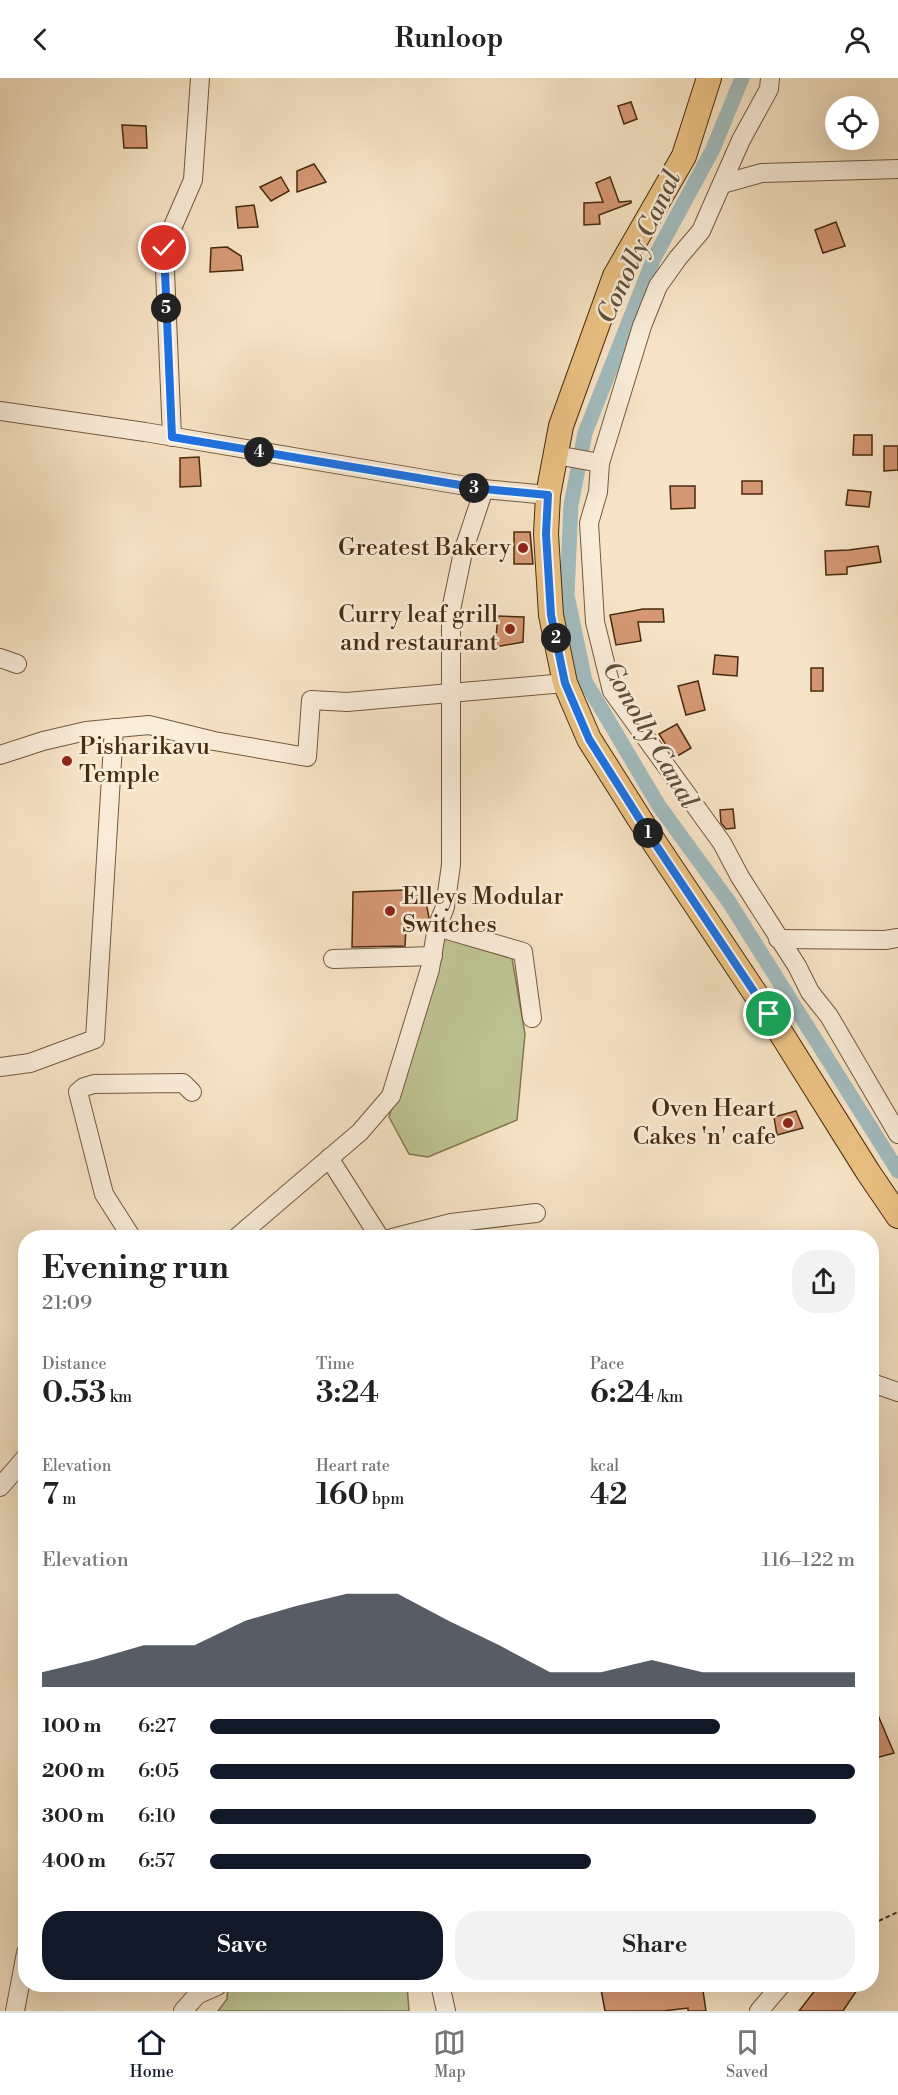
<!DOCTYPE html>
<meta charset="utf-8">
<style>
body{margin:0;font-family:"Libre Bodoni",serif;background:#f2f2f2;color:#222;height:100vh;display:flex;flex-direction:column;font-size:22px;white-space:nowrap}
*{box-sizing:border-box;margin:0}
p{font-size:20px;color:#767676}
.icon{flex:none;width:33px;height:33px;fill:none;stroke:currentColor;stroke-width:2;stroke-linecap:round;stroke-linejoin:round}
.map{position:relative;flex:1;overflow:hidden}
.panel{position:absolute;left:18px;top:1152px;width:861px;height:762px;display:flex;flex-direction:column;background:#fff;border-radius:24px;box-shadow:0 6px 24px #0002}
.panel>*{flex:none}
.fabs{position:absolute;left:825px;top:18px;display:grid;gap:12px}
.fabs a{display:grid;place-items:center;width:54px;height:54px;border-radius:50%;background:#fff;box-shadow:0 6px 24px #0002;font-size:30px}
.pin{position:absolute;display:grid;place-items:center;width:51px;height:51px;color:#fff;margin:-26px;border:3px solid #fff;border-radius:50%;box-shadow:0 2px 6px #0007}
.km{position:absolute;width:30px;height:30px;margin:-15px;border-radius:50%;background:#222;color:#fff;font-size:16px;line-height:30px;text-align:center}
.round{display:grid;place-items:center;flex:none;width:63px;height:63px;border-radius:24px;background:#f2f2f2}
.head{display:flex;align-items:center;justify-content:space-between;height:102px;padding:0 24px}
h1{font-size:33px;font-weight:600;line-height:45px}
.stats{display:grid;grid-template-columns:repeat(3,1fr);gap:9px;height:102px;padding:6px 24px}
.stats div{display:grid;align-content:center}
.stats b{font-size:30px;font-weight:600}
.stats small{font-size:16px;font-weight:400}
.stats p{font-size:16px}
.chart{height:168px;padding:12px 24px}
.chart p{display:flex;justify-content:space-between}
.chart svg{width:100%;height:108px;margin-top:6px;fill:#111827;opacity:.7}
.cta{display:flex;gap:12px;margin-top:auto;padding:12px 24px}
.cta a{flex:1;height:69px;border-radius:24px;background:#111827;color:#fff;font-size:24px;font-weight:600;line-height:69px;text-align:center}
.cta a+a{background:#f2f2f2;color:#222}
ul{padding:0 24px;list-style:none;font-size:20px}
li{display:grid;grid-template-columns:96px 72px 1fr;align-items:center;height:45px}
li i{height:15px;border-radius:8px;background:#111827}
header{display:flex;justify-content:space-between;align-items:center;height:78px;padding:0 24px;background:#fff;font-size:27px;font-weight:600}
.tab-bar{display:flex;justify-content:space-around;align-items:center;height:84px;border-top:2px solid #e0e0e0;background:#fff;font-size:16px;color:#767676}
.tab-bar a{display:grid;justify-items:center;gap:3px}
.tab-bar .on{color:#111827}
.map>svg:first-child{display:block}
</style>
<header><svg class="icon" aria-label="back" viewBox="0 0 24 24"><path d="M15 5l-7 7 7 7"/></svg>Runloop<svg class="icon" aria-label="person" viewBox="0 0 24 24"><circle cx="12" cy="8" r="4"/><path d="M4 21q1-7 8-7t8 7"/></svg></header>
<div class="map">
<svg width="898" height="1933" viewBox="0 0 898 1933">
<rect width="100%" height="100%" fill="#f7e4c6"/>
<filter id="stains"><feTurbulence type="fractalNoise" baseFrequency=".00333" numOctaves="4"/><feColorMatrix values="0 0 0 0 .2 0 0 0 0 .09 0 0 0 0 .02 0 0 0 .5 -.17"/></filter>
<radialGradient id="worn" r=".72"><stop offset=".6" stop-color="#630" stop-opacity="0"/><stop offset="1" stop-color="#630" stop-opacity=".3"/></radialGradient>
<g fill="#bec493" stroke="#827850" stroke-width="1.5">
<polygon points="442,858 512,880 525,956 517,1042 428,1079 409,1076 389,1039"/>
<polygon points="228,1906 407,1907 409,1933 218,1933 227,1921"/>
</g>
<g fill="none" stroke-linecap="round" stroke-linejoin="round">
<polyline stroke="#a1bcbf" stroke-width="15" points="742,0 713,71 654,180 585,355 571,427 567,517 585,603 659,728 729,824 898,1093"/>
</g>
<g fill="#d59774" stroke="#472b0e" stroke-width="1.5">
<polygon points="631,24 637,41 624,46 618,28"/>
<polygon points="122,47 146,48 147,70 124,70"/>
<polygon points="314,86 326,104 297,114 297,93"/>
<polygon points="281,99 289,113 271,123 260,109"/>
<polygon points="610,99 619,124 631,123 631,125 599,137 600,146 584,147 584,125 603,124 596,105"/>
<polygon points="254,127 258,149 238,150 236,129"/>
<polygon points="836,144 845,168 823,175 815,152"/>
<polygon points="227,169 241,178 243,192 210,194 211,170"/>
<polygon points="854,357 872,357 872,377 853,377"/>
<polygon points="884,368 898,368 898,392 884,393"/>
<polygon points="199,379 201,408 180,409 180,380"/>
<rect x="742" y="403" width="20" height="13"/>
<polygon points="670,408 695,408 695,430 671,431"/>
<polygon points="848,412 871,414 869,429 846,427"/>
<polygon points="514,454 530,454 533,486 514,486"/>
<polygon points="878,468 881,484 847,489 847,496 826,497 825,473 849,472"/>
<polygon points="643,531 663,531 664,544 638,544 641,563 616,567 610,537"/>
<polygon points="498,538 524,539 523,564 495,569"/>
<polygon points="715,577 738,579 737,598 713,596"/>
<rect x="811" y="590" width="12" height="23"/>
<polygon points="698,603 705,632 686,637 678,608"/>
<polygon points="677,646 691,670 674,680 659,656"/>
<polygon points="733,731 735,750 726,751 721,745 720,732"/>
<polygon points="405,812 403,819 425,818 429,840 426,848 406,850 405,868 352,869 353,814"/>
<polygon points="796,1033 803,1050 777,1057 774,1039"/>
<polygon points="872,1623 894,1675 872,1681"/>
<polygon points="600,1906 702,1906 706,1933 688,1933 688,1930 663,1933 605,1933"/>
<polygon points="820,1906 861,1906 843,1933 799,1933"/>
</g>
<g fill="none" stroke-linecap="round" stroke-linejoin="round">
<defs>
<g id="minor">
<polyline points="770,0 769,11 741,62 701,153 678,180 658,208 642,248 600,385 598,414 589,445 595,544 612,613 722,765 740,799 797,888 810,914 829,938 898,1056"/>
<polyline points="722,106 762,95 898,91"/>
<polyline points="0,333 145,354 484,411 548,417"/>
<polyline points="172,359 164,169 193,102 200,0"/>
<polyline points="556,377 600,385"/>
<polyline points="0,580 17,586"/>
<polyline points="0,677 43,663 86,653 149,647 214,663 307,679 311,622 347,624 565,605"/>
<polyline points="437,849 523,874 532,940"/>
<polyline points="778,861 885,862 898,860"/>
<polyline points="333,881 433,878"/>
<polyline points="0,989 30,985 95,961 114,650"/>
<polyline points="329,1080 380,1160"/>
<polyline points="132,1160 104,1116 78,1014 84,1009 94,1006 183,1005 192,1014"/>
<polyline points="236,1160 360,1054 391,1018 430,891 437,849 445,829 451,787 451,532 463,474 484,411"/>
<polyline points="392,1160 451,1145 536,1135"/>
<polyline points="872,1305 898,1314"/>
<polyline points="0,1409 26,1379"/>
<polyline points="440,1906 446,1933"/>
<polyline points="15,1933 26,1875"/>
<polyline points="183,1933 197,1917 217,1908 217,1906"/>
<polyline points="759,1933 782,1906"/>
</g>
<polyline id="major" points="709,0 684,78 615,198 561,348 548,417 546,456 551,537 565,605 589,661 656,767 769,936 868,1094 898,1138"/>
</defs>
<use href="#minor" stroke="#73593c" stroke-width="20"/>
<use href="#major" stroke="#472b0e" stroke-width="26"/>
<polyline stroke="#472b0e" stroke-width="2" stroke-dasharray="4.5 3" stroke-linecap="butt" points="872,1846 898,1834"/>
<use href="#minor" stroke="#faedda" stroke-width="18"/>
<use href="#major" stroke="#ecc283" stroke-width="24"/>
</g>
<g fill="none" stroke-linecap="round" stroke-linejoin="round">
<defs>
<polyline id="route" points="164,170 172,359 484,411 548,417 546,456 551,537 565,605 589,661 656,767 769,936"/>
</defs>
<use href="#route" stroke="#fff" stroke-width="12"/>
<use href="#route" stroke="#1a73e8" stroke-width="8"/>
</g>
<g fill="#8f2418" stroke="#faedda" stroke-width="2">
<circle cx="523" cy="470" r="6"/>
<circle cx="510" cy="551" r="6"/>
<circle cx="67" cy="683" r="6"/>
<circle cx="390" cy="833" r="6"/>
<circle cx="788" cy="1045" r="6"/>
</g>
<g text-anchor="middle" dominant-baseline="central" stroke-width="5" stroke-linejoin="round" paint-order="stroke">
<g font-size="24" fill="#472b0e" stroke="#faedda" text-anchor="end">
<text x="511" y="470">Greatest Bakery</text>
<text x="498" y="537">Curry leaf grill<tspan x="498" dy="28">and restaurant</tspan></text>
<text x="79" y="669" text-anchor="start">Pisharikavu<tspan x="79" dy="28">Temple</tspan></text>
<text x="402" y="819" text-anchor="start">Elleys Modular<tspan x="402" dy="28">Switches</tspan></text>
<text x="776" y="1031">Oven Heart<tspan x="776" dy="28">Cakes 'n' cafe</tspan></text>
</g>
<g font-size="26" font-style="italic" fill="#5e4f3a" stroke="#faedda">
<text transform="translate(639 169) rotate(-65)">Conolly Canal</text>
<text transform="translate(650 657) rotate(60)">Conolly Canal</text>
</g>
</g>
<rect width="100%" height="100%" filter="url(#stains)"/>
<rect width="100%" height="100%" fill="url(#worn)"/>
</svg>
<div class="fabs">
<a><svg class="icon" aria-label="locate" viewBox="0 0 24 24"><circle cx="12" cy="12" r="6"/><path d="M12 2v4M12 18v4M2 12h4M18 12h4"/></svg></a>
</div>
<div class="pin" style="left:769px;top:936px;background:#1e9e55"><svg class="icon" aria-label="arrive" viewBox="0 0 24 24"><path d="M6 21V4h12l-3 4 3 4H6"/></svg></div>
<div class="pin" style="left:164px;top:170px;background:#d93025"><svg class="icon" aria-label="check" viewBox="0 0 24 24"><path d="M5 12l5 5 9-10"/></svg></div>
<b class="km" style="left:648px;top:755px">1</b>
<b class="km" style="left:556px;top:560px">2</b>
<b class="km" style="left:474px;top:410px">3</b>
<b class="km" style="left:259px;top:374px">4</b>
<b class="km" style="left:166px;top:230px">5</b>
<section class="panel">
<div class="head"><div><h1>Evening run</h1><p>21:09</p></div><a class="round"><svg class="icon" aria-label="share" viewBox="0 0 24 24"><path d="M12 15V3M7 8l5-5 5 5M5 13v7h14v-7"/></svg></a></div>
<div class="stats">
<div><p>Distance</p><b>0.53<small> km</small></b></div>
<div><p>Time</p><b>3:24</b></div>
<div><p>Pace</p><b>6:24<small> /km</small></b></div>
</div>
<div class="stats">
<div><p>Elevation</p><b>7<small> m</small></b></div>
<div><p>Heart rate</p><b>160<small> bpm</small></b></div>
<div><p>kcal</p><b>42</b></div>
</div>
<div class="chart"><p><span>Elevation</span>116–122 m</p>
<svg viewBox="0 0 160 44" preserveAspectRatio="none"><path d="M0 44V38L10 33L20 27L30 27L40 17L50 11L60 6L70 6L80 17L90 27L100 38L110 38L120 33L130 38L140 38L150 38L160 38V44z"/></svg>
</div>
<ul>
<li><b>100 m</b>6:27<i style="width:79%"></i></li>
<li><b>200 m</b>6:05<i style="width:100%"></i></li>
<li><b>300 m</b>6:10<i style="width:94%"></i></li>
<li><b>400 m</b>6:57<i style="width:59%"></i></li>
</ul>
<div class="cta"><a>Save</a><a>Share</a></div>
</section>
</div>
<nav class="tab-bar">
<a class="on"><svg class="icon" aria-label="home" viewBox="0 0 24 24"><path d="M3 11l9-7 9 7M6 9v11h12V9"/></svg>Home</a>
<a><svg class="icon" aria-label="map" viewBox="0 0 24 24"><path d="M3 6l6-2 6 2 6-2v14l-6 2-6-2-6 2zM9 4v14M15 6v14"/></svg>Map</a>
<a><svg class="icon" aria-label="saved" viewBox="0 0 24 24"><path d="M7 4h10v16l-5-4-5 4z"/></svg>Saved</a>
</nav>
